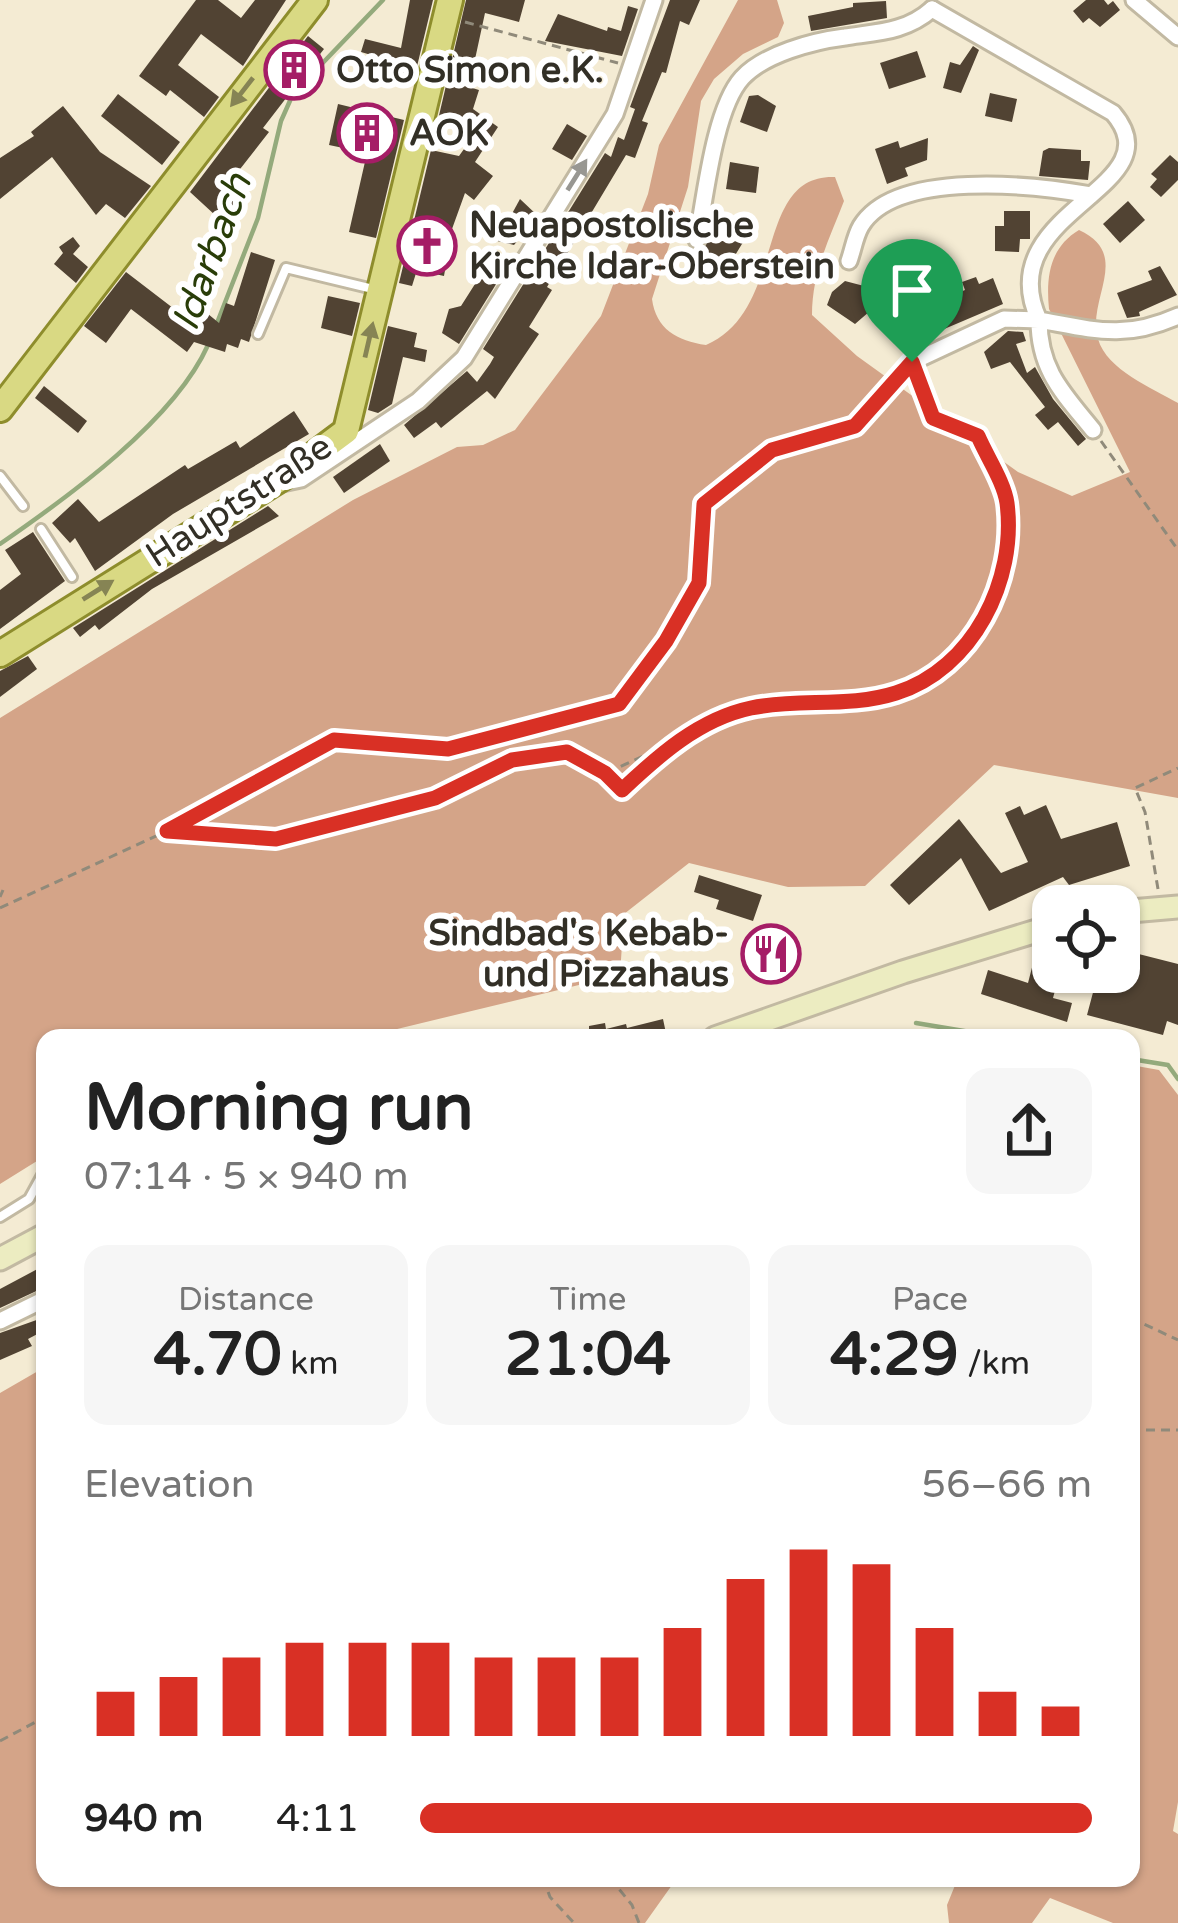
<!DOCTYPE html>
<meta charset="utf-8">
<style>
body{margin:0;font-family:"Varela Round",sans-serif;background:#f6f6f6;color:#222;height:100vh;display:flex;flex-direction:column;font-size:45px;white-space:nowrap}
*{box-sizing:border-box;margin:0}
p{font-size:39px;color:#767676}
.icon{flex:none;width:66px;height:66px;fill:none;stroke:currentColor;stroke-width:2;stroke-linecap:round;stroke-linejoin:round}
.map{position:relative;flex:1;overflow:hidden}
.details{position:absolute;left:36px;top:1029px;width:1104px;height:858px;display:flex;flex-direction:column;background:#fff;border-radius:24px;box-shadow:0 3px 9px #0004}
.details>*{flex:none}
.fabs{position:absolute;left:1032px;top:885px;display:grid;gap:24px}
.fabs a{display:grid;place-items:center;width:108px;height:108px;border-radius:24px;background:#fff;box-shadow:0 3px 9px #0004;font-size:60px}
.pin{position:absolute;display:grid;place-items:center;width:102px;height:102px;color:#fff;margin:-123px -51px;border-radius:50% 50% 50% 0;rotate:-45deg;box-shadow:0 0 12px #0007}
.pin .icon{rotate:45deg}
.round{display:grid;place-items:center;flex:none;width:126px;height:126px;border-radius:24px;background:#f6f6f6}
.summary{display:flex;align-items:center;justify-content:space-between;height:204px;padding:0 48px}
h1{font-size:66px;font-weight:700;line-height:90px}
.stats{display:grid;grid-template-columns:repeat(3,1fr);gap:18px;height:204px;padding:12px 48px}
.stats div{display:grid;align-content:center;border-radius:24px;background:#f6f6f6;text-align:center}
.stats b{font-size:60px;font-weight:700}
.stats small{font-size:33px;font-weight:400}
.stats p{font-size:33px}
.chart{height:336px;padding:24px 48px}
.chart p{display:flex;justify-content:space-between}
.chart svg{width:100%;height:216px;margin-top:12px;stroke:#d93025;stroke-width:6}
ul{padding:0 48px;list-style:none;font-size:39px}
li{display:grid;grid-template-columns:192px 144px 1fr;align-items:center;height:90px}
li i{height:30px;border-radius:15px;background:#d93025}
.map>svg:first-child{display:block}
</style>
<div class="map">
<svg width="1178" height="1923" viewBox="0 0 1178 1923">
<rect width="100%" height="100%" fill="#f4ebd3"/>
<g fill="#d4a488">
<path d="M738,0H777L784,23L778,37L743,54L714,79L701,101L688,187L652,299C656,329 677,341 706,345C788,310 752,174 835,177L844,201C829,240 812,272 812,315L857,356L1018,472L1072,496L1130,472L1049,309C1046,278 1049,248 1079,230C1133,255 1086,299 1098,339C1107,370 1152,388 1178,403V798L994,765L865,886L788,887L689,863L624,914L620,975L360,1038H45V1156L0,1184V718L353,500L457,447L483,445L515,430L601,316L648,194L659,145Z"/>
<polygon points="1131,1065 1159,1070 1178,1095 1178,1802 1173,1831 1178,1834 1178,1923 1113,1923 1050,1898 1032,1923 949,1923 947,1905 958,1878 1131,1878"/>
<polygon points="45,1367 45,1878 677,1878 645,1923 0,1923 0,1393"/>
</g>
<g fill="none" stroke-linecap="round" stroke-linejoin="round">
<g stroke="#94aa7c" stroke-width="4.5">
<polyline points="217,323 258,218 281,121 293,94 383,0"/>
<path d="M0,544C68,497 174,421 208,345"/>
<polyline points="916,1023 1006,1038"/>
<polyline points="1131,1059 1168,1065 1178,1079"/>
</g>
</g>
<g fill="#514333">
<polygon points="196,0 218,0 241,18 255,0 286,0 243,66 201,34 178,65 219,97 204,117 170,90 166,96 139,76"/>
<polygon points="410,0 433,0 413,83 394,79 395,62 361,52 365,39 401,48"/>
<polygon points="466,0 525,0 519,22 485,13 469,87 479,90 473,109 498,127 475,162 493,176 474,200 465,193 452,229 436,225 451,236 444,276 417,270 412,286 399,283 431,150 459,156 474,135 437,124"/>
<polygon points="670,0 700,0 689,25 680,21 666,73 662,72 642,121 648,123 635,158 626,155 547,287 552,290 529,327 539,334 495,399 487,391 441,428 436,422 414,438 404,425 467,371 477,382 490,364 494,357 483,349 605,153 611,157 618,137 624,140 635,109 630,107"/>
<polygon points="1086,0 1104,0 1108,5 1113,1 1120,10 1100,27 1089,18 1083,23 1073,11"/>
<polygon points="886,1 887,18 811,31 808,16 853,7 853,3"/>
<polygon points="628,6 638,9 622,56 545,41 558,14 607,31 608,27 621,31"/>
<polygon points="308,36 324,49 263,128 269,132 226,187 246,203 228,227 190,192"/>
<polygon points="973,46 979,50 961,93 943,88 950,62 960,65"/>
<polygon points="917,51 926,77 889,89 880,63"/>
<polygon points="990,93 1017,99 1012,122 985,116"/>
<polygon points="118,94 180,142 162,165 101,116"/>
<polygon points="758,95 776,106 767,132 740,122 749,96"/>
<polygon points="338,104 404,120 376,238 349,232 367,153 329,145"/>
<polygon points="63,106 100,152 151,186 125,218 106,204 96,215 52,157 0,199 0,158 34,136 31,132"/>
<polygon points="567,124 587,136 572,160 552,149"/>
<polygon points="928,138 927,160 905,168 908,176 887,184 875,149 898,141 900,148"/>
<polygon points="1049,148 1081,150 1081,161 1090,161 1088,180 1039,176 1043,151"/>
<polygon points="1170,155 1178,162 1178,180 1161,197 1150,187 1157,179 1151,174"/>
<polygon points="730,162 759,167 756,193 726,189"/>
<polygon points="520,199 538,216 514,245 497,241"/>
<polygon points="1128,201 1145,220 1120,243 1103,224"/>
<polygon points="1004,211 1030,211 1030,239 1020,239 1019,252 995,251 995,226 1004,226"/>
<polygon points="726,227 745,239 734,257 730,255 721,277 692,267 698,252 709,240 715,243"/>
<polygon points="73,237 80,246 73,254 88,267 76,283 54,264 63,253 59,247"/>
<polygon points="251,252 275,260 249,342 241,339 238,348 227,344 225,352 194,342 187,352 131,309 106,343 84,326 126,272 186,318 196,304 219,323 226,303 234,306"/>
<polygon points="489,262 503,273 459,344 442,333 449,309 461,306"/>
<polygon points="891,262 906,280 855,324 827,305 832,292 845,281 864,286"/>
<polygon points="1160,266 1177,295 1139,312 1140,316 1127,318 1117,293 1152,280 1148,271"/>
<polygon points="976,277 979,284 993,278 1003,304 916,341 901,306 929,294 933,303 965,290 962,282"/>
<polygon points="328,296 360,303 352,336 321,328"/>
<polygon points="388,326 417,333 414,347 427,350 425,362 403,357 392,404 378,413 368,410"/>
<polygon points="1008,331 1023,332 1026,341 1016,344 1027,373 1035,367 1053,399 1086,439 1078,446 1058,422 1048,430 1035,415 1045,407 1010,362 991,369 984,352"/>
<polygon points="44,386 87,421 78,433 35,398"/>
<polygon points="294,411 309,434 173,514 95,571 75,538 70,543 52,523 78,499 99,522 185,465 188,469 236,441 240,448"/>
<polygon points="380,444 390,461 344,493 333,477"/>
<polygon points="268,506 279,516 152,589 99,630 95,625 80,637 73,628"/>
<polygon points="33,532 65,581 0,629 0,590 21,574 5,550"/>
<polygon points="28,656 37,669 0,697 0,671"/>
<polygon points="1046,805 1061,839 1117,822 1130,866 1069,885 1063,877 989,911 961,858 909,905 890,885 959,819 1001,873 1028,862 1005,813 1020,806 1024,815"/>
<polygon points="699,875 762,895 753,921 716,909 719,900 694,892"/>
<polygon points="750,941 793,944 791,968 779,967 779,974 755,972 756,964 748,963"/>
<polygon points="1037,948 1053,952 1053,972 1060,972 1053,998 1072,1003 1067,1022 981,994 988,970 1028,983"/>
<polygon points="1119,949 1178,964 1178,1025 1167,1021 1163,1035 1087,1015 1095,985 1063,976 1063,972 1119,972"/>
<polygon points="663,1019 667,1038 589,1038 589,1026 605,1023 606,1029 626,1024 627,1028"/>
<polygon points="45,1265 45,1287 0,1308 0,1289"/>
<polygon points="45,1317 45,1330 28,1339 32,1346 0,1360 0,1333"/>
</g>
<g fill="none" stroke-linecap="round" stroke-linejoin="round">
<defs>
<g id="lane">
<polyline points="258,334 286,268 373,289"/>
<polyline points="0,476 23,506"/>
<polyline points="41,529 72,577"/>
<polyline points="0,1217 29,1199 45,1170"/>
</g>
<g id="street">
<polyline points="1134,0 1178,37"/>
<path d="M932,9L1113,113C1178,189 988,210 1039,320C1095,330 1124,340 1178,316"/>
<path d="M697,240C705,199 714,109 742,78C764,54 813,41 845,37C878,32 906,32 932,9"/>
<path d="M849,261C853,250 855,236 861,226C896,169 1035,185 1091,195"/>
<path d="M912,362L1004,319L1039,320C1039,370 1063,393 1093,430"/>
<polyline points="282,483 301,479 418,401 464,358 615,114 654,0"/>
<polyline points="0,1321 45,1299"/>
</g>
<g id="secondary">
<polyline points="1119,912 1178,907"/>
<polyline points="715,1038 903,972 1053,926"/>
<polyline points="0,1259 45,1235"/>
</g>
<g id="primary">
<polyline points="0,409 315,0"/>
<polyline points="0,654 291,472 346,431 450,0"/>
</g>
</defs>
<use href="#lane" stroke="#c2b9a2" stroke-width="14"/>
<use href="#street" stroke="#c2b9a2" stroke-width="21"/>
<use href="#secondary" stroke="#c2b9a2" stroke-width="27"/>
<use href="#primary" stroke="#8e8d2c" stroke-width="30"/>
<g stroke="#908a7a" stroke-width="3" stroke-dasharray="9 6" stroke-linecap="butt">
<polyline points="465,22 618,63"/>
<polyline points="1101,441 1178,550"/>
<polyline points="608,775 621,790 665,749"/>
<polyline points="167,831 334,740 448,749 619,704 666,641 699,583 704,504 772,450 855,426 900,376"/>
<polyline points="1158,889 1145,812 1135,788 1178,768"/>
<polyline points="0,897 3,890"/>
<polyline points="0,908 167,831 276,839 435,798 512,760 567,751 606,773 749,708 834,703 898,693 961,653 1001,588 1007,502 978,436 933,417 918,377"/>
<polyline points="1131,1318 1178,1340"/>
<polyline points="1131,1430 1178,1430"/>
<polyline points="0,1741 45,1717"/>
<polyline points="543,1878 550,1897 574,1923"/>
<polyline points="610,1878 632,1905 639,1923"/>
</g>
<use href="#lane" stroke="#fff" stroke-width="8"/>
<use href="#street" stroke="#fff" stroke-width="15"/>
<use href="#secondary" stroke="#ececc1" stroke-width="21"/>
<use href="#primary" stroke="#d9d983" stroke-width="24"/>
</g>
<defs><path id="oneway-solid" d="M-6-.8H1V-3.2L6.5 0L1 3.2V.8H-6Z" transform="scale(3)"/></defs>
<g fill="#868454">
<use href="#oneway-solid" transform="translate(242 92) rotate(128)"/>
<use href="#oneway-solid" transform="translate(369 340) rotate(-77)"/>
<use href="#oneway-solid" transform="translate(98 590) rotate(-32)"/>
</g>
<use fill="#989792" href="#oneway-solid" transform="translate(577 175) rotate(-58)"/>
<g fill="none" stroke-linecap="round" stroke-linejoin="round">
<defs>
<path id="route" d="M912,362L933,418L978,436C987,457 1004,482 1007,503C1017,580 973,669 896,693C849,708 798,698 751,708C699,719 658,756 622,790L605,773L567,752L512,760L435,798L276,839L167,831L334,740L448,749L619,704L666,641L699,583L704,504L772,450L855,426Z"/>
</defs>
<use href="#route" stroke="#fff" stroke-width="24"/>
<use href="#route" stroke="#d93025" stroke-width="15"/>
</g>
<defs>
<symbol id="building-ring" viewBox="-11 -11 22 22"><circle r="9.5" fill="#fff" stroke="#a51d66" stroke-width="1.5"/><path d="M-4-6H4V6H1V3H-1V6H-4ZM-2.5-4.3h1.7v1.8h-1.7ZM.8-4.3h1.7v1.8H.8ZM-2.5-1h1.7V.8h-1.7ZM.8-1h1.7V.8H.8Z" fill="#a51d66"/></symbol>
<symbol id="church-ring" viewBox="-11 -11 22 22"><circle r="9.5" fill="#fff" stroke="#a51d66" stroke-width="1.5"/><path d="M-1.2-6h2.4v3.5h3.3v2.4h-3.3V6h-2.4V-.1h-3.3v-2.4h3.3Z" fill="#a51d66"/></symbol>
<symbol id="restaurant-ring" viewBox="-11 -11 22 22"><circle r="9.5" fill="#fff" stroke="#a51d66" stroke-width="1.5"/><path d="M-5-6h1v4h1v-4h1v4h1v-4h1v5L-1.5 .5V6h-2V.5L-5-1ZM5-6V6H3V1.5H1.5Q1.5-4 5-6Z" fill="#a51d66"/></symbol>
</defs>
<g fill-rule="evenodd">
<use href="#building-ring" x="261" y="37" width="66" height="66"/>
<use href="#building-ring" x="334" y="100" width="66" height="66"/>
<use href="#church-ring" x="394" y="213" width="66" height="66"/>
<use href="#restaurant-ring" x="738" y="921" width="66" height="66"/>
</g>
<g text-anchor="middle" dominant-baseline="central" stroke-width="12" stroke-linejoin="round" paint-order="stroke">
<g font-size="36" font-weight="bold" fill="#322f26" stroke="#fff" text-anchor="start">
<text x="336" y="70">Otto Simon e.K.</text>
<text x="409" y="133">AOK</text>
<text x="469" y="225">Neuapostolische<tspan x="469" dy="41">Kirche Idar-Oberstein</tspan></text>
<text x="729" y="933" text-anchor="end">Sindbad's Kebab-<tspan x="729" dy="41">und Pizzahaus</tspan></text>
</g>
<g font-size="36" fill="#322f26" stroke="#fff">
<text transform="translate(239 501) rotate(-33)">Hauptstraße</text>
</g>
<g font-size="39" font-style="italic" fill="#293d08" stroke="#fff">
<text transform="translate(212 252) rotate(-70)">Idarbach</text>
</g>
</g>
</svg>
<div class="fabs">
<a><svg class="icon" aria-label="locate" viewBox="0 0 24 24"><circle cx="12" cy="12" r="6"/><path d="M12 2v4M12 18v4M2 12h4M18 12h4"/></svg></a>
</div>
<div class="pin" style="left:912px;top:362px;background:#1e9e55"><svg class="icon" aria-label="arrive" viewBox="0 0 24 24"><path d="M6 21V4h12l-3 4 3 4H6"/></svg></div>
<section class="details">
<div class="summary"><div><h1>Morning run</h1><p>07:14 · 5 × 940 m</p></div><a class="round"><svg class="icon" aria-label="share" viewBox="0 0 24 24"><path d="M12 15V3M7 8l5-5 5 5M5 13v7h14v-7"/></svg></a></div>
<div class="stats">
<div><p>Distance</p><b>4.70<small> km</small></b></div>
<div><p>Time</p><b>21:04</b></div>
<div><p>Pace</p><b>4:29<small> /km</small></b></div>
</div>
<div class="chart"><p><span>Elevation</span>56–66 m</p>
<svg viewBox="0 0 160 44" preserveAspectRatio="none"><path d="M5 44V35M15 44V32M25 44V28M35 44V25M45 44V25M55 44V25M65 44V28M75 44V28M85 44V28M95 44V22M105 44V12M115 44V6M125 44V9M135 44V22M145 44V35M155 44V38"/></svg>
</div>
<ul>
<li><b>940 m</b>4:11<i style="width:100%"></i></li>
</ul>
</section>
</div>
